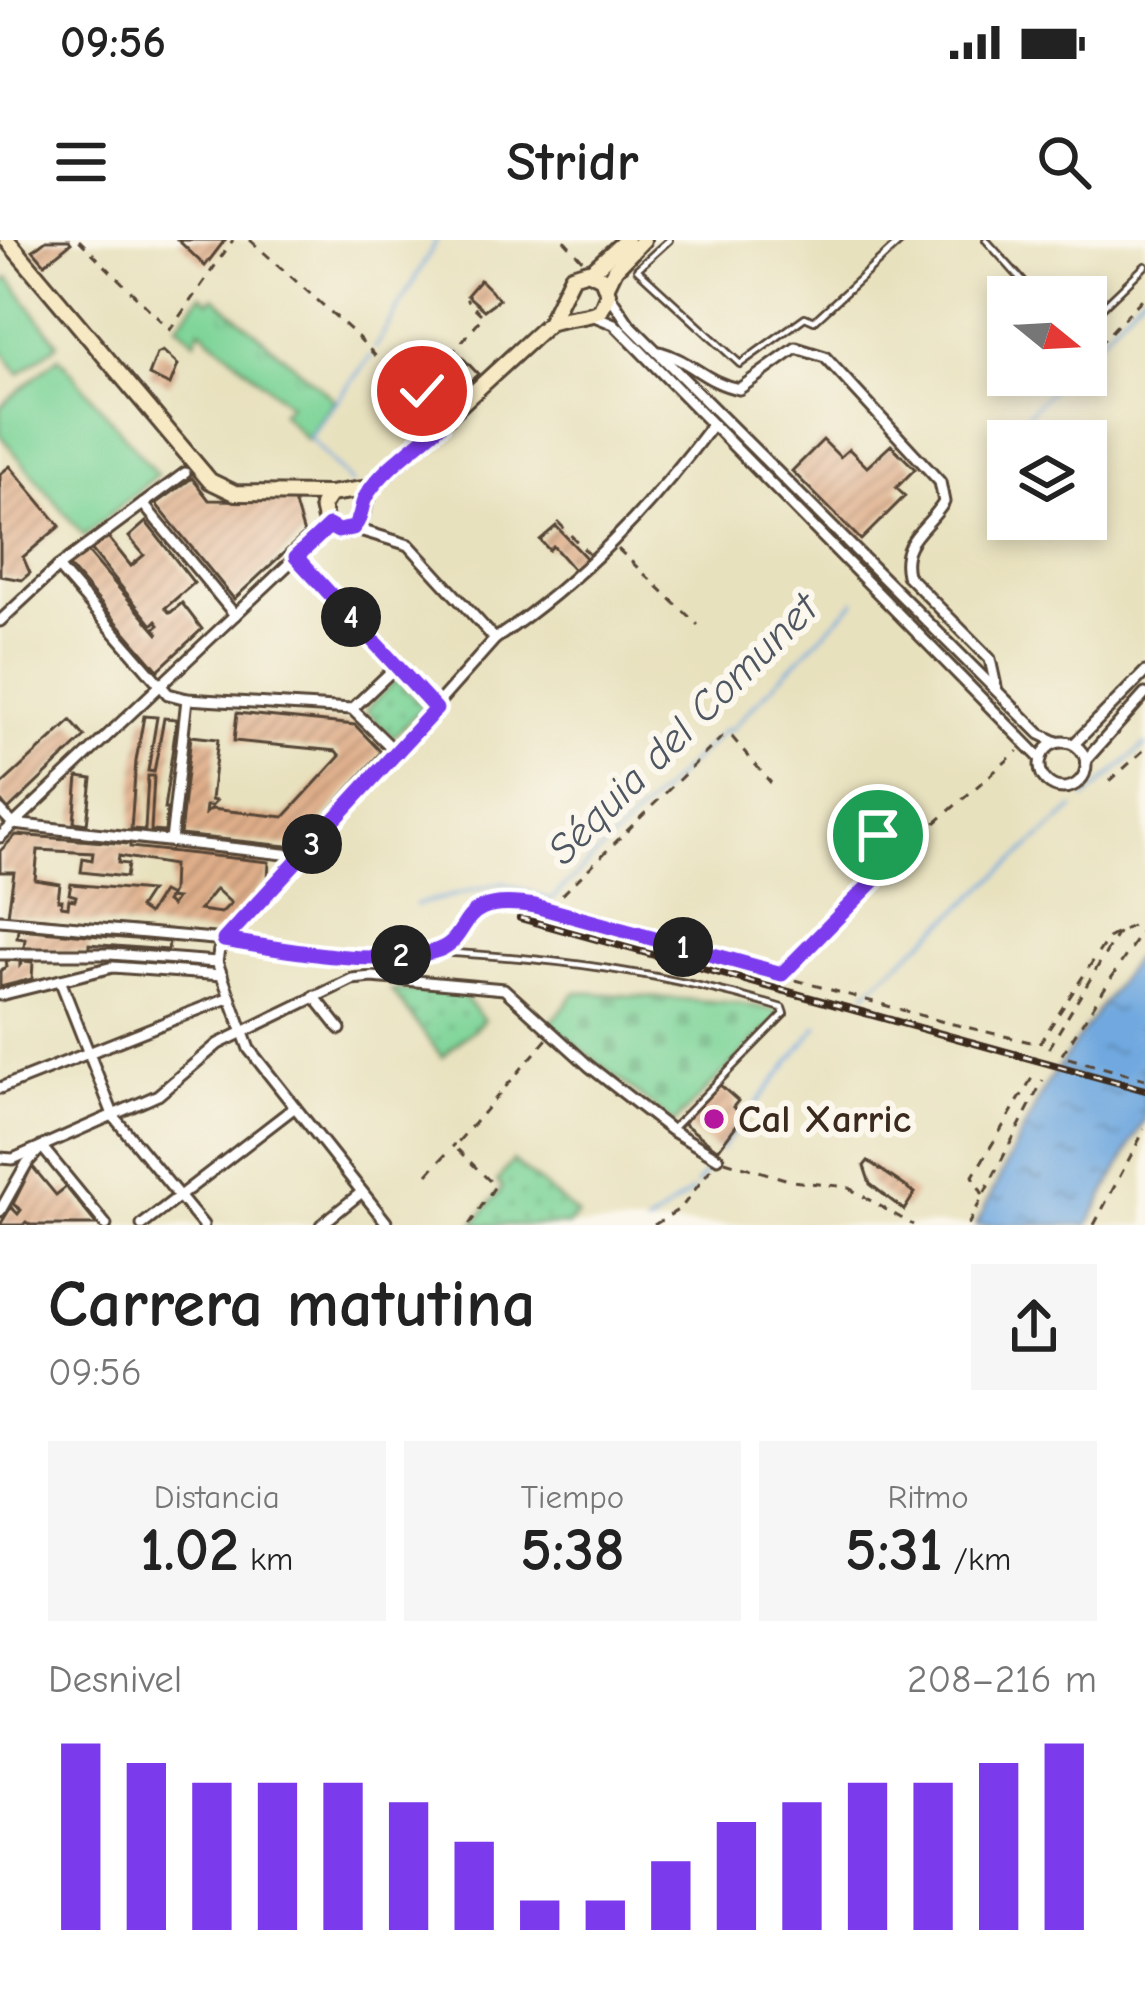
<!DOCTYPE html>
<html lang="es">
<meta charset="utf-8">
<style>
body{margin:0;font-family:"Comic Neue",sans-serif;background:#f6f6f6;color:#222;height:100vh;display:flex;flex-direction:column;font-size:45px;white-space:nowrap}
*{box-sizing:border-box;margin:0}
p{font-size:39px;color:#767676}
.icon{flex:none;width:66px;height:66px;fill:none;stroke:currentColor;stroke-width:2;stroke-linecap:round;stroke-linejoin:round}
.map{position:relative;height:985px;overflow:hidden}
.drawer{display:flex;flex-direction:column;background:#fff;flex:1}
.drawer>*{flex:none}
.needle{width:78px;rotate:108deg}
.fabs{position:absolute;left:987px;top:36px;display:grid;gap:24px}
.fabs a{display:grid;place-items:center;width:120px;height:120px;border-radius:0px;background:#fff;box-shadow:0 6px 18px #0003;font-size:60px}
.pin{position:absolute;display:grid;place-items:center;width:102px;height:102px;color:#fff;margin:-51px;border:6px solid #fff;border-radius:50%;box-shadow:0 3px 12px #0007}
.km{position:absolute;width:60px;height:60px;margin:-30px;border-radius:50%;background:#222;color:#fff;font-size:33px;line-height:60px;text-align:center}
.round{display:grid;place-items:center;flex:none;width:126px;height:126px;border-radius:0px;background:#f6f6f6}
.headline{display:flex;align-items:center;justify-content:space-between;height:204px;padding:0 48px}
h1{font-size:66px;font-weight:800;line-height:90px}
.metrics{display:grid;grid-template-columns:repeat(3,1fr);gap:18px;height:204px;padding:12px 48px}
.metrics div{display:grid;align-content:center;border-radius:0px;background:#f6f6f6;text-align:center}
.metrics b{font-size:60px;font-weight:800}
.metrics small{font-size:33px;font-weight:400}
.metrics p{font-size:33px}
.chart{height:336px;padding:24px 48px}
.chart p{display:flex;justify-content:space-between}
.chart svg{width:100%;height:216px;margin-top:12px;stroke:#7c3aed;stroke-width:6}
.status{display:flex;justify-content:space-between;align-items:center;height:84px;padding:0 60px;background:#fff;direction:ltr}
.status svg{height:33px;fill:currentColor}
header{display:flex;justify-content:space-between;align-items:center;height:156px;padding:0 48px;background:#fff;font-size:54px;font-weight:800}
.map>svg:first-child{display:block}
</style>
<div class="status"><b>09:56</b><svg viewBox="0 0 49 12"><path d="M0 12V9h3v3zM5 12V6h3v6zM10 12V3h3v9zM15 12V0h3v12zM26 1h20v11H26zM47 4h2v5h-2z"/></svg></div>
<header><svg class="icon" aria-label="menu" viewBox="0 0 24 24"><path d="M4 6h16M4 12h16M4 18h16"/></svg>Stridr<svg class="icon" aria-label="search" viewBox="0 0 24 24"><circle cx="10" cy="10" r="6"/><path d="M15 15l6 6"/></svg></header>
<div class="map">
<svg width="1145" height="985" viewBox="0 0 1145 985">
<defs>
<pattern id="grass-tufts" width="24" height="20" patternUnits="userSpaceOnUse" patternTransform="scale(3)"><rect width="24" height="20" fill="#7dd498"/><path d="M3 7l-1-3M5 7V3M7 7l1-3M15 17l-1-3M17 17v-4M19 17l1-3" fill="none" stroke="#6db683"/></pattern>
<pattern id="cemetery-stones" width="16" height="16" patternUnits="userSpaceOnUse" patternTransform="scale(3)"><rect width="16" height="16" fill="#7dd498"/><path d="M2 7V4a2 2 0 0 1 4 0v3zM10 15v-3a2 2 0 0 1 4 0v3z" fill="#6db683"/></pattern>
<pattern id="park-dots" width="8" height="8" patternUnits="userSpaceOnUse" patternTransform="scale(3)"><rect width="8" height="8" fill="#7dd498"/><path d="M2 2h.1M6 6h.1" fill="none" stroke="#6db683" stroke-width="1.8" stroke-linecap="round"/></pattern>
<pattern id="water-ripples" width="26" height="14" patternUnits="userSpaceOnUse" patternTransform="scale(3)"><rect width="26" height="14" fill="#70a8df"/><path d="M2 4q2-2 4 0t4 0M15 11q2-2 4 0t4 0" fill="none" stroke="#5d89b4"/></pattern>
<pattern id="building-hatch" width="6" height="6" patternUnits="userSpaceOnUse" patternTransform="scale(3)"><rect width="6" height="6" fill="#dfae8a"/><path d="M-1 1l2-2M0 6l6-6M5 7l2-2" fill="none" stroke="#b68e70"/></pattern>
</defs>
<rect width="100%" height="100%" fill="#fbf7ec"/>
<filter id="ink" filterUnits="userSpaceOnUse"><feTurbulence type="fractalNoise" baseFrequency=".00833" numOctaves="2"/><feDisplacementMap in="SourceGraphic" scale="24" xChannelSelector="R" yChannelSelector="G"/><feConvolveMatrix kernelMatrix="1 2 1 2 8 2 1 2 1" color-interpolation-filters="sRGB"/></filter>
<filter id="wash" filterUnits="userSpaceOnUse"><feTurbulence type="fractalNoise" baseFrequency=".004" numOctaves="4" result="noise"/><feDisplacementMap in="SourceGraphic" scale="48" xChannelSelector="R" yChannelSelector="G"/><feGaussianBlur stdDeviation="2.7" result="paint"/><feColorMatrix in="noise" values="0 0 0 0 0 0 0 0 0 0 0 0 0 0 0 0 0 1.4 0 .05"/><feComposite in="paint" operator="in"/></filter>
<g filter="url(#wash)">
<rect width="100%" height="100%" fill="#e8e1be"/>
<polygon fill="url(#grass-tufts)" stroke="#5c7f5b" stroke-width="3" points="201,55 209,62 214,57 335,160 306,199 281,173 290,165 200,89 195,101 177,85"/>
<polygon fill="url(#cemetery-stones)" stroke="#5c7f5b" stroke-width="3" points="576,752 738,763 783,772 674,883 550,784"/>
<g fill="url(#park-dots)" stroke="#5c7f5b" stroke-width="3">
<polygon points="396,440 423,467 393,497 366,470"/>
<polygon points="391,750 460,753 484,780 442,817"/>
<polygon points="513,921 578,975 568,985 473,985 502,948 497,941"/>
</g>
<g fill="#7dd498" stroke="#5c7f5b" stroke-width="3">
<polygon points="9,38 58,104 19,134 0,108 0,44"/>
<polygon points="59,117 157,235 84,296 0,195 0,167"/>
</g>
<polygon fill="url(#water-ripples)" stroke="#56697e" stroke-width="3" points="1145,703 1145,879 1088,985 976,985 1046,845"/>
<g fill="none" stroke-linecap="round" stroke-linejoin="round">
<g stroke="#70a8df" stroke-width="3">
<polyline points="375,108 437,0"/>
<polyline points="1086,114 1145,51"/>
<polyline points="996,207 1065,135"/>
<polyline points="352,244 309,197 371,116"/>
<polyline points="1085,558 1145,505"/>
<polyline points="415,665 503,643 551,660 725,489 729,491 855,361"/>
<polyline points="866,752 1074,568"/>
<polyline points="720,910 818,786"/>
<polyline points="696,945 707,930"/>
<polyline points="647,985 692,951"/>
</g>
</g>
<g id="blocks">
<g fill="url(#building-hatch)" fill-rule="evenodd">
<polygon points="69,0 71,3 45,24 33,10 46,0"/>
<polygon points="178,0 225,0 205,26"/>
<polygon points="480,40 499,59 484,70 467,55"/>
<polygon points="163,111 178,125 170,145 149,135 157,114"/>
<polygon points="458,113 478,134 434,175 420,160"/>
<polygon points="823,200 840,217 849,209 867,227 891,205 915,229 896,248 905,256 861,300 792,231"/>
<polygon points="10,226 60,286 23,317 30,333 22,340 0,336 0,234"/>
<polygon points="192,238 209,260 294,261 304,294 234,359 156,264"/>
<polygon points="146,282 194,343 165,368 170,373 182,363 202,389 158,430 68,325 87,311 159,395 155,388 159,385 156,381 152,385 91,309 108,297 131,326 144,315 129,297"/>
<polygon points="556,286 587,319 574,330 553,306 549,310 540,300"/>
<polygon points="237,473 355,485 381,512 297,607 180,595 191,496 218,499 211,560 216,561 212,566 206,566 205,574 211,569 284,577 340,516 336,511 234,501"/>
<polygon points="144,476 157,477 148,531 154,532 164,478 177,479 164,569 167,569 165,592 151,591 154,536 148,536 145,590 131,589 136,521"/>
<polygon points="71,481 85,497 8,570 0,560 0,546"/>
<polygon points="78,537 92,539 87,584 74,582"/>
<path d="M16,595L130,604V607L269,622L268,639L219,694L8,675L14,632H0V611ZM38,610L93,613L92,620L83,618L81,632L126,637L128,624L118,623L119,616L173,625L172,652L168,658L176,659L171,666L166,662L170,656L162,652L148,674L139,668L150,651L71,644L69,654L76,656L75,660L69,659L68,667L61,666L62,660H58L60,644L35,640ZM216,649L231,663L221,673L199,670Z"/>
<polygon points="18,689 169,702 168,710 89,704 88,713 24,708 25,699 17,698"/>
<polygon points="6,720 20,721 20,725 23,721 33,722 32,739 0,747 0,731 7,726"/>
<polygon points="720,845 738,861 733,867 744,875 718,910 683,883"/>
<polygon points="868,921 915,953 904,970 870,944 864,926"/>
<polygon points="32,926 56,955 66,947 97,985 30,985 26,982 23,985 0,985 11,967 18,974 21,970 13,964"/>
</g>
</g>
</g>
<g filter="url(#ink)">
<use href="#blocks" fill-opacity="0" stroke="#554536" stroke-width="3"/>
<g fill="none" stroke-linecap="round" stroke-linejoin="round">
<defs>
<g id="lane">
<polyline points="669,0 637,29 740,124 805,77 814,81 902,0"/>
<polyline points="986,0 1037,57"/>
<polyline points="1086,83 1145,26"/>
<path d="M436,712C554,718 669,733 782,768L784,774L671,890"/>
</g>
<g id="street">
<polyline points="608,53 629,84 1040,494 1057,502"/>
<polyline points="592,75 614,84 1041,519"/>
<path d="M660,112C692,121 706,143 739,149L796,108L825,117L940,242L944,262C928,289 899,300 907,335L990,419L997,451"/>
<polyline points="143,264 235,375"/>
<polyline points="353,288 409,305 495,399"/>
<polyline points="296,318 436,469"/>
<polyline points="58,327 168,454 187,459 352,469 396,512"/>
<polyline points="0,381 58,327 185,233"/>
<polyline points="352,469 397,426"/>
<circle cx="1063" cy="525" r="23"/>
<polyline points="1074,504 1145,432"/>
<polyline points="1086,520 1145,454"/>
<polyline points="0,570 13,584 302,616"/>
<polyline points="0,597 329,286"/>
<polyline points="171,601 187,459"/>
<polyline points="0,680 225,700"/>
<polyline points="0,714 110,714 217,722"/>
<polyline points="60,740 114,877 203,985"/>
<polyline points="0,755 113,727 222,735"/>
<polyline points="314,756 340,789"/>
<polyline points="0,848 230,757"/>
<polyline points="42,907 106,985"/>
<polyline points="0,918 13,919 158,855 218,804 352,739 372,737 504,749 589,826 671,890 718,918"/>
<polyline points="0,971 27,923 38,911"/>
<path d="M386,982L249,809L217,722L219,710L495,399C581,341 650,268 712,185"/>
<polyline points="142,985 295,867"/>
<polyline points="321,985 362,952"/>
</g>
<g id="secondary">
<polyline points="7,0 210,241 235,253 330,254 370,248"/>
<polyline points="591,32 626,0"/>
<polyline points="607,46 615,29 643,0"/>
<path d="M330,254L322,266L326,284L338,291L353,288C365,277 363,261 370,248L549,83L572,36L588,31L602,38L608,53L601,70C589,78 567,76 549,83"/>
</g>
</defs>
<use href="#lane" stroke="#554536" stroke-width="10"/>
<use href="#street" stroke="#554536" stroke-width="15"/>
<use href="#secondary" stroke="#554536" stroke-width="20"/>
<g stroke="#554536" stroke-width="3" stroke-dasharray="9 9" stroke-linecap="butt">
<polyline points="79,0 170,90 233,0"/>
<polyline points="250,0 354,93 431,175"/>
<polyline points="564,0 583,21"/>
<polyline points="1086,118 1145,56"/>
<polyline points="416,157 483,76 466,59"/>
<polyline points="558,282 589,314"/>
<polyline points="618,309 698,385"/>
<polyline points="1110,541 1145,509"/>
<polyline points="856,581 903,609"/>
<polyline points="554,670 558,659 722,497 732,497 771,543"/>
<polyline points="1145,686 1061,816 1145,839"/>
<polyline points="238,702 353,718 431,713"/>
<path d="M445,706C483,668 475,657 535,666L944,782L1039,804L1108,698L1145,679"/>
<polyline points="781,734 905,609 1018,511"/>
<polyline points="1049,808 1119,691"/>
<polyline points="725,921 792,941 847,947 913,985"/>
<polyline points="428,934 455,904"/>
<polyline points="983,955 973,936 1035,833"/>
<polyline points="469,985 495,946 457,909 457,903 547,799"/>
<polyline points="654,985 681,968 713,926"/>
<polyline points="968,985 1043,840"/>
<polyline points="1094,985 1145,889"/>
</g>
<use href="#lane" stroke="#fff" stroke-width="4.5"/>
<use href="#street" stroke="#fff" stroke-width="9"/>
<use href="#secondary" stroke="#f6e9c3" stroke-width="14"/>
<defs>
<polyline id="rail" points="520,678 1145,850"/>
</defs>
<use href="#rail" stroke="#3b2a1e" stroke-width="8"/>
<use href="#rail" stroke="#fbf7ec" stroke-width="3" stroke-dasharray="9" stroke-linecap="butt"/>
</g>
</g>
<g fill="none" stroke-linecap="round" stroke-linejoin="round" filter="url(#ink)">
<defs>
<path id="route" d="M422,151L415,158L440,185C417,206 385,227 368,253C359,265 364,276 353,288L338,291L329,286L296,317L436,469L224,700C286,710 371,727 432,712C478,701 447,652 535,666L782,734L904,610L878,595"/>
</defs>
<use href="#route" stroke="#fff" stroke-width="24"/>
<use href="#route" stroke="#7c3aed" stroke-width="15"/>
</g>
<circle fill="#b5179e" stroke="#fbf7ec" stroke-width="4.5" cx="714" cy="879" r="12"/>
<g text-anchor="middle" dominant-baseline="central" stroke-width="12" stroke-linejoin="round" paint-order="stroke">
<g font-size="39" font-weight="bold" fill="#3b2a1e" stroke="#fbf7ec" text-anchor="start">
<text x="738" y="879">Cal Xarric</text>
</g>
<g font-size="42" font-style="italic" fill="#4e5662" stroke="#fbf7ec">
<text transform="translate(683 489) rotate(-45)">Séquia del Comunet</text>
</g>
</g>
</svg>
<div class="fabs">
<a><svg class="needle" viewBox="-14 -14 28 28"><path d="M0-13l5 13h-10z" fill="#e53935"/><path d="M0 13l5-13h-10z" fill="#767676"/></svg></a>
<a><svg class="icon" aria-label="layers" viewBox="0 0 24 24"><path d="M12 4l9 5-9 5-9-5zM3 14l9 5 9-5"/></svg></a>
</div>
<div class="pin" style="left:878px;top:595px;background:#1e9e55"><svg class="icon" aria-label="arrive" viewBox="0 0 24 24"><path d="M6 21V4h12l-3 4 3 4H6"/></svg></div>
<div class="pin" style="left:422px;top:151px;background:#d93025"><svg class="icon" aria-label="check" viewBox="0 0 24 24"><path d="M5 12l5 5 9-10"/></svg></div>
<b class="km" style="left:683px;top:707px">1</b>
<b class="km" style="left:401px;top:715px">2</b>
<b class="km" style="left:312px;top:604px">3</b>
<b class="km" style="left:351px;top:377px">4</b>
</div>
<section class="drawer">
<div class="headline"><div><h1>Carrera matutina</h1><p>09:56</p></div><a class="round"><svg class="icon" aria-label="share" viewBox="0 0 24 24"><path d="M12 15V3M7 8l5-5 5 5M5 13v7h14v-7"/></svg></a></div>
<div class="metrics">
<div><p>Distancia</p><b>1.02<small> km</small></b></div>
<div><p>Tiempo</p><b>5:38</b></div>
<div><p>Ritmo</p><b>5:31<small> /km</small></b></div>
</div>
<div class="chart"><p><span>Desnivel</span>208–216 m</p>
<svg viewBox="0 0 160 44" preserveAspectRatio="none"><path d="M5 44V6M15 44V10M25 44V14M35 44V14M45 44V14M55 44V18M65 44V26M75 44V38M85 44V38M95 44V30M105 44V22M115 44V18M125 44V14M135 44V14M145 44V10M155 44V6"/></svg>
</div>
</section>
